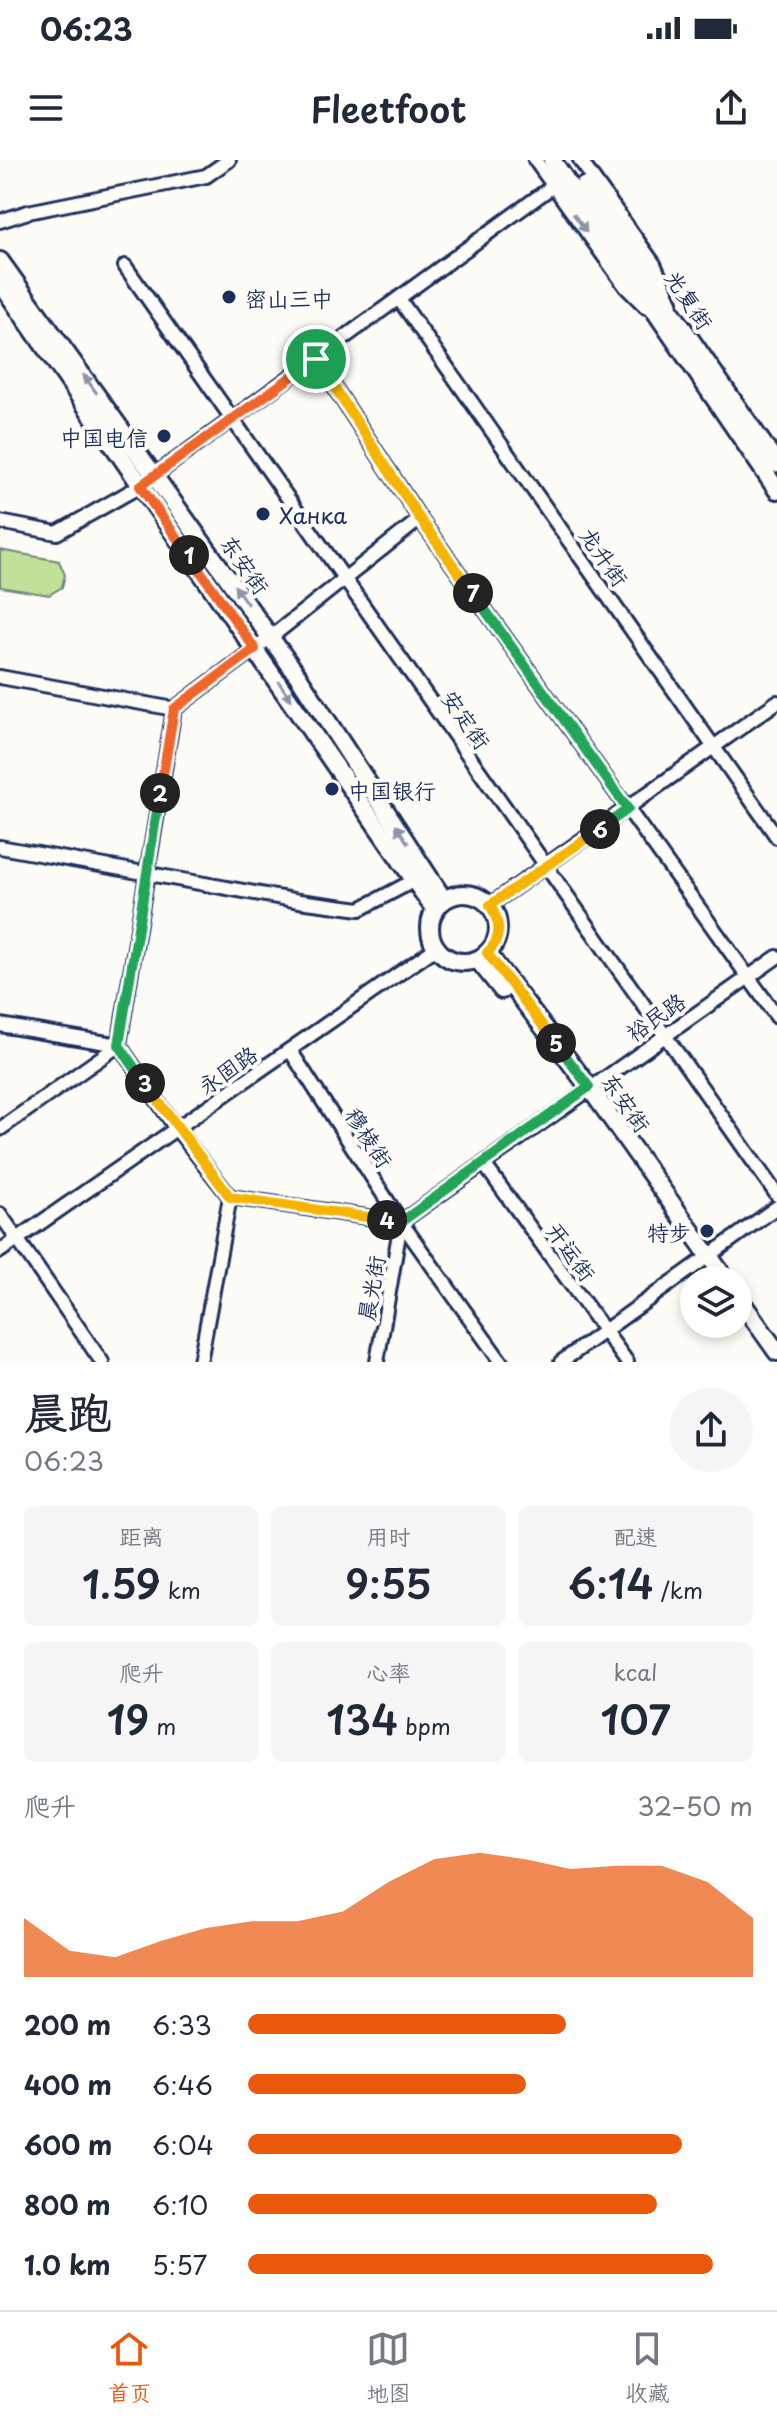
<!DOCTYPE html>
<html lang="zh">
<meta charset="utf-8">
<style>
body{margin:0;font-family:"Playpen Sans","LXGW WenKai TC",sans-serif;background:#f6f6f7;color:#1f2937;height:100vh;display:flex;flex-direction:column;font-size:30px;white-space:nowrap}
*{box-sizing:border-box;margin:0}
p{font-size:26px;color:#747a83}
.icon{flex:none;width:44px;height:44px;fill:none;stroke:currentColor;stroke-width:2;stroke-linecap:round;stroke-linejoin:round}
.map{position:relative;height:1202px;overflow:hidden}
.panel{display:flex;flex-direction:column;background:#fff;flex:1}
.panel>*{flex:none}
.buttons{position:absolute;left:680px;top:1106px;display:grid;gap:16px}
.buttons a{display:grid;place-items:center;width:72px;height:72px;border-radius:50%;background:#fff;box-shadow:0 4px 12px #0003;font-size:40px}
.pin{position:absolute;display:grid;place-items:center;width:68px;height:68px;color:#fff;margin:-34px;border:4px solid #fff;border-radius:50%;box-shadow:0 2px 8px #0007}
.km{position:absolute;width:40px;height:40px;margin:-20px;border-radius:50%;background:#222;color:#fff;font-size:22px;line-height:40px;text-align:center}
.round{display:grid;place-items:center;flex:none;width:84px;height:84px;border-radius:42px;background:#f6f6f7}
.overview{display:flex;align-items:center;justify-content:space-between;height:136px;padding:0 24px}
h1{font-size:44px;font-weight:600;line-height:60px}
.stats{display:grid;grid-template-columns:repeat(3,1fr);gap:12px;height:136px;padding:8px 24px}
.stats div{display:grid;align-content:center;border-radius:12px;background:#f6f6f7;text-align:center}
.stats b{font-size:40px;font-weight:600}
.stats small{font-size:22px;font-weight:400}
.stats p{font-size:22px}
.chart{height:224px;padding:16px 24px}
.chart p{display:flex;justify-content:space-between}
.chart svg{width:100%;height:144px;margin-top:8px;fill:#ea580c;opacity:.7}
ul{padding:0 24px;list-style:none;font-size:26px}
li{display:grid;grid-template-columns:128px 96px 1fr;align-items:center;height:60px}
li i{height:20px;border-radius:10px;background:#ea580c}
.status{display:flex;justify-content:space-between;align-items:center;height:56px;padding:0 40px;background:#fff;direction:ltr}
.status svg{height:22px;fill:currentColor}
header{display:flex;justify-content:space-between;align-items:center;height:104px;padding:0 24px;background:#fff;font-size:36px;font-weight:600}
.menu{display:flex;justify-content:space-around;align-items:center;height:112px;border-top:2px solid #e0e1e3;background:#fff;font-size:22px;color:#747a83}
.menu a{display:grid;justify-items:center;gap:4px}
.menu .selected{color:#ea580c}
.map>svg:first-child{display:block}
</style>
<div class="status"><b>06:23</b><svg viewBox="0 0 49 12"><path d="M0 12V9h3v3zM5 12V6h3v6zM10 12V3h3v9zM15 12V0h3v12zM26 1h20v11H26zM47 4h2v5h-2z"/></svg></div>
<header><svg class="icon" aria-label="menu" viewBox="0 0 24 24"><path d="M4 6h16M4 12h16M4 18h16"/></svg>Fleetfoot<svg class="icon" aria-label="share" viewBox="0 0 24 24"><path d="M12 15V3M7 8l5-5 5 5M5 13v7h14v-7"/></svg></header>
<div class="map">
<svg width="777" height="1202" viewBox="0 0 777 1202">
<rect width="100%" height="100%" fill="#fdfcf7"/>
<filter id="ink" filterUnits="userSpaceOnUse"><feTurbulence type="fractalNoise" baseFrequency=".0125" numOctaves="2"/><feDisplacementMap in="SourceGraphic" scale="16" xChannelSelector="R" yChannelSelector="G"/><feConvolveMatrix kernelMatrix="1 2 1 2 8 2 1 2 1" color-interpolation-filters="sRGB"/></filter>
<g filter="url(#ink)">
<polygon fill="#c1e098" stroke="#6e887b" stroke-width="2" points="0,390 59,401 65,415 62,427 49,435 0,427"/>
<g fill="none" stroke-linecap="round" stroke-linejoin="round">
<defs>
<g id="minor">
<polyline points="535,0 626,127 646,147"/>
<polyline points="580,0 654,104 671,142"/>
<polyline points="0,61 28,52 206,16 229,0"/>
<polyline points="125,106 777,1035"/>
<polyline points="399,139 777,677"/>
<polyline points="316,199 420,359 777,857"/>
<polyline points="0,362 57,373 140,326 553,26"/>
<polyline points="0,517 174,549"/>
<polyline points="0,687 299,741 360,749 415,720"/>
<polyline points="490,745 777,542"/>
<polyline points="0,865 119,885 176,968 230,1037"/>
<polyline points="290,890 401,1062 501,1202"/>
<polyline points="0,969 119,885 174,549 271,477 420,359"/>
<polyline points="484,1004 627,1202"/>
<polyline points="0,1054 102,1202"/>
<polyline points="401,1062 777,797"/>
<polyline points="0,1091 436,788"/>
<polyline points="200,1202 230,1037 401,1062"/>
<polyline points="377,1202 401,1062"/>
<polyline points="561,1202 777,1047"/>
</g>
<g id="major">
<polyline points="552,0 777,330"/>
<polyline points="584,26 777,304"/>
<polyline points="0,101 298,516 444,740"/>
<polyline points="0,122 435,750"/>
<circle cx="464" cy="768" r="34"/>
<polyline points="487,793 589,927 726,1120"/>
<polyline points="478,800 502,830"/>
<polyline points="738,1137 777,1192"/>
</g>
</defs>
<use href="#minor" stroke="#1b2f5e" stroke-width="18"/>
<use href="#major" stroke="#1b2f5e" stroke-width="22"/>
<use href="#minor" stroke="#fdfcf7" stroke-width="12"/>
<use href="#major" stroke="#fdfcf7" stroke-width="16"/>
</g>
<defs><path id="oneway-solid" d="M-6-.8H1V-3.2L6.5 0L1 3.2V.8H-6Z" transform="scale(2)"/></defs>
<g fill="#8c96aa">
<use href="#oneway-solid" transform="translate(580 63) rotate(54)"/>
<use href="#oneway-solid" transform="translate(90 224) rotate(-126)"/>
<use href="#oneway-solid" transform="translate(241 435) rotate(-125)"/>
<use href="#oneway-solid" transform="translate(285 531) rotate(55)"/>
<use href="#oneway-solid" transform="translate(402 674) rotate(-123)"/>
</g>
</g>
<g fill="none" stroke-linecap="round" stroke-linejoin="round" filter="url(#ink)">
<defs>
<polyline id="split-1" points="189,395 140,326 316,199"/>
<polyline id="split-2" points="160,633 174,549 255,489 189,395"/>
<polyline id="split-3" points="145,923 119,885 160,633"/>
<polyline id="split-4" points="145,923 230,1037 387,1060"/>
<polyline id="split-5" points="387,1060 401,1062 589,927 556,883"/>
<path id="split-6" d="M556,883L487,793C503,778 500,762 490,745L600,669"/>
<polyline id="split-7" points="473,433 628,649 600,669"/>
<polyline id="split-8" points="316,199 420,359 473,433"/>
</defs>
<use href="#split-1" stroke="#fff" stroke-width="16"/>
<use href="#split-2" stroke="#fff" stroke-width="16"/>
<use href="#split-3" stroke="#fff" stroke-width="16"/>
<use href="#split-4" stroke="#fff" stroke-width="16"/>
<use href="#split-5" stroke="#fff" stroke-width="16"/>
<use href="#split-6" stroke="#fff" stroke-width="16"/>
<use href="#split-7" stroke="#fff" stroke-width="16"/>
<use href="#split-8" stroke="#fff" stroke-width="16"/>
<use href="#split-1" stroke="#f0652b" stroke-width="10"/>
<use href="#split-2" stroke="#f0652b" stroke-width="10"/>
<use href="#split-3" stroke="#22a559" stroke-width="10"/>
<use href="#split-4" stroke="#f5b400" stroke-width="10"/>
<use href="#split-5" stroke="#22a559" stroke-width="10"/>
<use href="#split-6" stroke="#f5b400" stroke-width="10"/>
<use href="#split-7" stroke="#22a559" stroke-width="10"/>
<use href="#split-8" stroke="#f5b400" stroke-width="10"/>
</g>
<g fill="#1b2f5e" stroke="#fdfcf7" stroke-width="3">
<circle cx="229" cy="137" r="8"/>
<circle cx="164" cy="276" r="8"/>
<circle cx="263" cy="354" r="8"/>
<circle cx="332" cy="629" r="8"/>
<circle cx="707" cy="1071" r="8"/>
</g>
<g text-anchor="middle" dominant-baseline="central" stroke-width="8" stroke-linejoin="round" paint-order="stroke">
<g font-size="22" fill="#1b2f5e" stroke="#fdfcf7" text-anchor="start">
<text x="245" y="137">密山三中</text>
<text x="148" y="276" text-anchor="end">中国电信</text>
<text x="279" y="354">Ханка</text>
<text x="348" y="629">中国银行</text>
<text x="691" y="1071" text-anchor="end">特步</text>
</g>
<g font-size="22" fill="#1b2f5e" stroke="#fdfcf7">
<text transform="translate(690 139) rotate(56)">光复街</text>
<text transform="translate(605 396) rotate(55)">龙升街</text>
<text transform="translate(246 404) rotate(55)">东安街</text>
<text transform="translate(467 559) rotate(55)">安定街</text>
<text transform="translate(655 856) rotate(-35)">裕民路</text>
<text transform="translate(227 909) rotate(-35)">永固路</text>
<text transform="translate(627 942) rotate(55)">东安街</text>
<text transform="translate(370 977) rotate(57)">穆棱街</text>
<text transform="translate(572 1091) rotate(54)">开运街</text>
<text transform="translate(370 1128) rotate(-80)">晨光街</text>
</g>
</g>
</svg>
<div class="buttons">
<a><svg class="icon" aria-label="layers" viewBox="0 0 24 24"><path d="M12 4l9 5-9 5-9-5zM3 14l9 5 9-5"/></svg></a>
</div>
<div class="pin" style="left:316px;top:199px;background:#1e9e55"><svg class="icon" aria-label="arrive" viewBox="0 0 24 24"><path d="M6 21V4h12l-3 4 3 4H6"/></svg></div>
<b class="km" style="left:189px;top:395px">1</b>
<b class="km" style="left:160px;top:633px">2</b>
<b class="km" style="left:145px;top:923px">3</b>
<b class="km" style="left:387px;top:1060px">4</b>
<b class="km" style="left:556px;top:883px">5</b>
<b class="km" style="left:600px;top:669px">6</b>
<b class="km" style="left:473px;top:433px">7</b>
</div>
<section class="panel">
<div class="overview"><div><h1>晨跑</h1><p>06:23</p></div><a class="round"><svg class="icon" aria-label="share" viewBox="0 0 24 24"><path d="M12 15V3M7 8l5-5 5 5M5 13v7h14v-7"/></svg></a></div>
<div class="stats">
<div><p>距离</p><b>1.59<small> km</small></b></div>
<div><p>用时</p><b>9:55</b></div>
<div><p>配速</p><b>6:14<small> /km</small></b></div>
</div>
<div class="stats">
<div><p>爬升</p><b>19<small> m</small></b></div>
<div><p>心率</p><b>134<small> bpm</small></b></div>
<div><p>kcal</p><b>107</b></div>
</div>
<div class="chart"><p><span>爬升</span>32–50 m</p>
<svg viewBox="0 0 160 44" preserveAspectRatio="none"><path d="M0 44V26L10 36L20 38L30 33L40 29L50 27L60 27L70 24L80 15L90 8L100 6L110 8L120 11L130 10L140 10L150 15L160 26V44z"/></svg>
</div>
<ul>
<li><b>200 m</b>6:33<i style="width:63%"></i></li>
<li><b>400 m</b>6:46<i style="width:55%"></i></li>
<li><b>600 m</b>6:04<i style="width:86%"></i></li>
<li><b>800 m</b>6:10<i style="width:81%"></i></li>
<li><b>1.0 km</b>5:57<i style="width:92%"></i></li>
</ul>
</section>
<nav class="menu">
<a class="selected"><svg class="icon" aria-label="home" viewBox="0 0 24 24"><path d="M3 11l9-7 9 7M6 9v11h12V9"/></svg>首页</a>
<a><svg class="icon" aria-label="map" viewBox="0 0 24 24"><path d="M3 6l6-2 6 2 6-2v14l-6 2-6-2-6 2zM9 4v14M15 6v14"/></svg>地图</a>
<a><svg class="icon" aria-label="saved" viewBox="0 0 24 24"><path d="M7 4h10v16l-5-4-5 4z"/></svg>收藏</a>
</nav>
